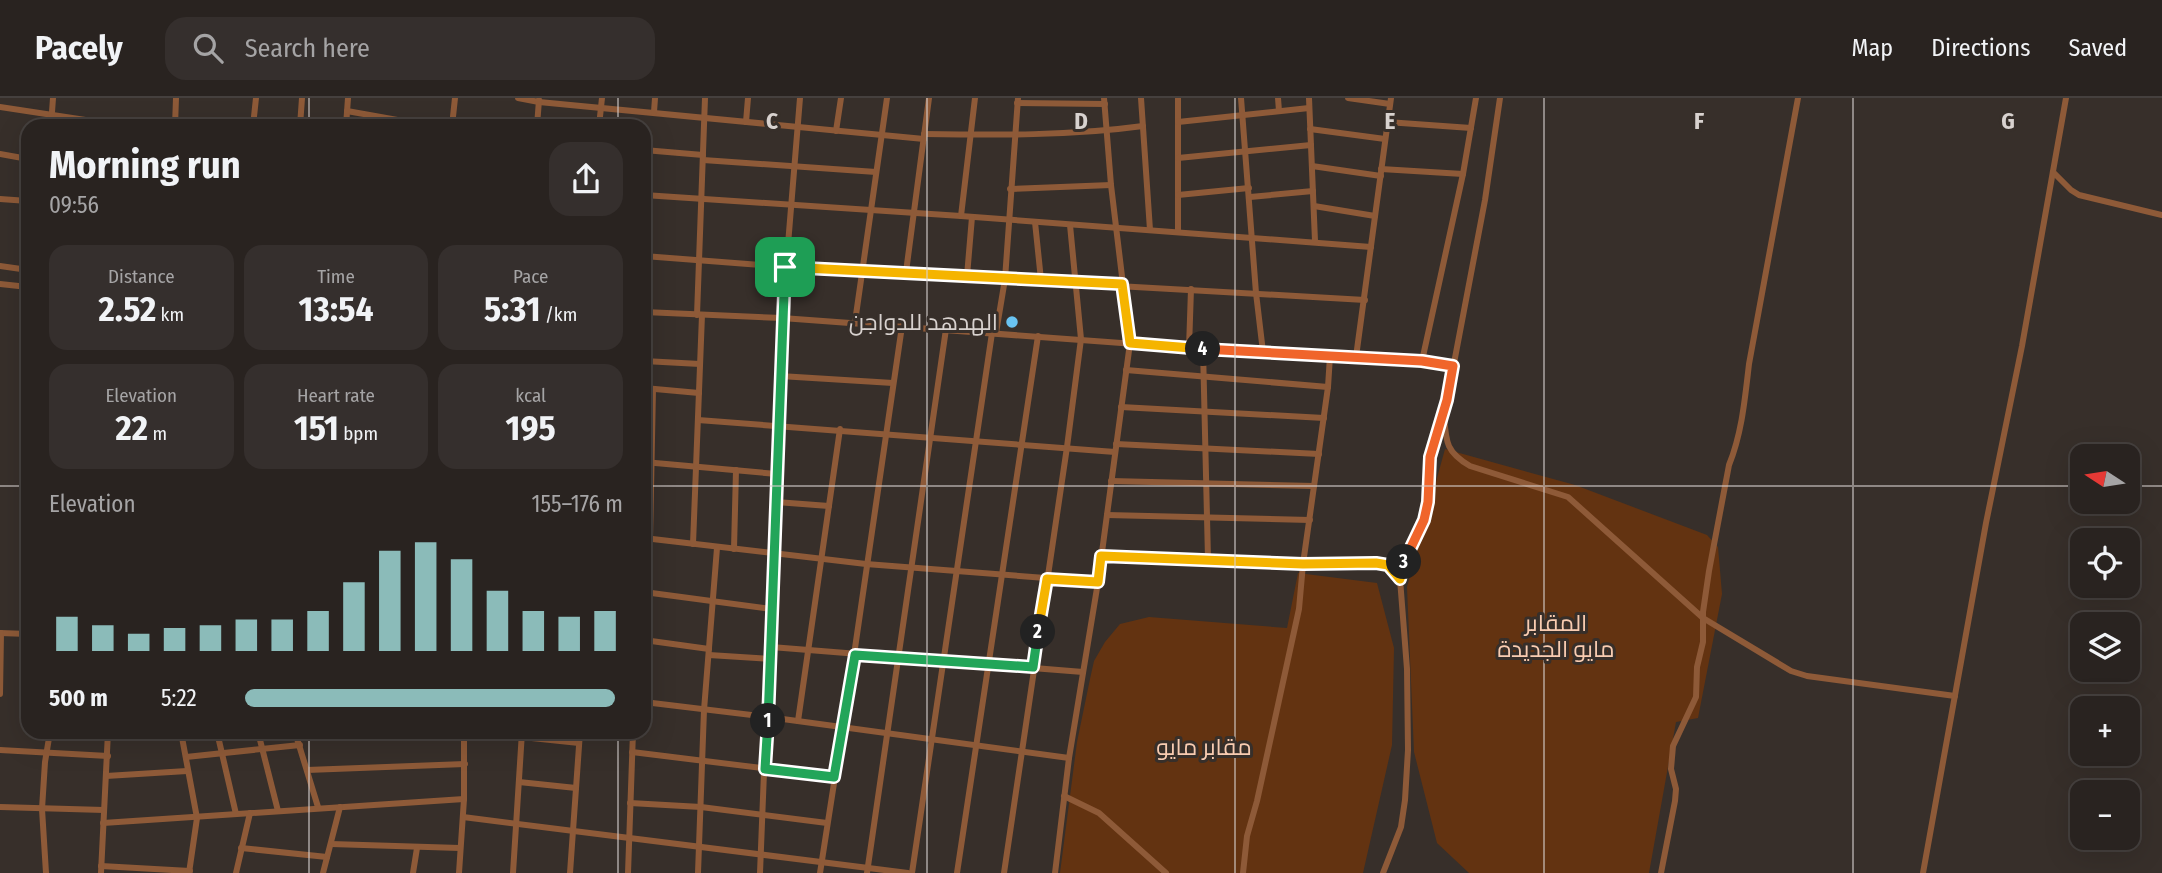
<!DOCTYPE html>
<meta charset="utf-8">
<style>
body{margin:0;font-family:"Fira Sans Condensed",Cairo,sans-serif;background:#352f2d;color:#f1f3f6;height:100vh;display:flex;flex-direction:column;font-size:26px;white-space:nowrap}
*{box-sizing:border-box;margin:0}
p{font-size:23px;color:#a5a4a5}
.icon{flex:none;width:38px;height:38px;fill:none;stroke:currentColor;stroke-width:2;stroke-linecap:round;stroke-linejoin:round}
.map{position:relative;flex:1;overflow:hidden}
.panel{position:absolute;left:21px;top:21px;width:630px;height:620px;display:flex;flex-direction:column;background:#292320;border-radius:21px;box-shadow:0 7px 28px #0002,0 0 0 2px #45403e}
.panel>*{flex:none}
.needle{width:46px;rotate:282deg}
.tools{position:absolute;left:2070px;top:346px;display:grid;gap:14px}
.tools a{display:grid;place-items:center;width:70px;height:70px;border-radius:14px;background:#292320;box-shadow:0 7px 28px #0002,0 0 0 2px #45403e;font-size:35px}
.pin{position:absolute;display:grid;place-items:center;width:60px;height:60px;color:#fff;margin:-30px;border-radius:14px;box-shadow:0 4px 10px #0006}
.km{position:absolute;width:35px;height:35px;margin:-18px;border-radius:50%;background:#222;color:#fff;font-size:19px;line-height:35px;text-align:center}
.round{display:grid;place-items:center;flex:none;width:74px;height:74px;border-radius:21px;background:#352f2d}
.head{display:flex;align-items:center;justify-content:space-between;height:119px;padding:0 28px}
h1{font-size:38px;font-weight:700;line-height:52px}
.figures{display:grid;grid-template-columns:repeat(3,1fr);gap:10px;height:119px;padding:7px 28px}
.figures div{display:grid;align-content:center;border-radius:18px;background:#352f2d;text-align:center}
.figures b{font-size:35px;font-weight:700}
.figures small{font-size:19px;font-weight:400}
.figures p{font-size:19px}
.chart{height:196px;padding:14px 28px}
.chart p{display:flex;justify-content:space-between}
.chart svg{width:100%;height:126px;margin-top:7px;stroke:#8bbbb9;stroke-width:6}
ul{padding:0 28px;list-style:none;font-size:23px}
li{display:grid;grid-template-columns:112px 84px 1fr;align-items:center;height:52px}
li i{height:18px;border-radius:9px;background:#8bbbb9}
header{display:flex;align-items:center;gap:42px;box-sizing:border-box;height:98px;padding:0 35px;background:#292320;border-bottom:2px solid #45403e}
header strong{font-size:33px}
nav{display:flex;gap:38px;margin-inline-start:auto;font-size:24px}
.search{width:490px;height:63px;background:#352f2d;display:flex;align-items:center;gap:18px;box-sizing:border-box;padding:0 24px;border-radius:21px;color:#a5a4a5;font-size:26px}
.map>svg:first-child{display:block}
</style>
<header>
<strong>Pacely</strong>
<div class="search"><svg class="icon" aria-label="search" viewBox="0 0 24 24"><circle cx="10" cy="10" r="6"/><path d="M15 15l6 6"/></svg>Search here</div>
<nav><a>Map</a><a>Directions</a><a>Saved</a></nav>
</header>
<div class="map">
<svg width="2162" height="775" viewBox="0 0 2162 775">
<rect width="100%" height="100%" fill="#372f2a"/>
<g fill="#633311">
<polygon points="1445,351 1575,387 1707,437 1718,449 1722,496 1698,620 1676,624 1649,775 1469,775 1437,745 1414,654 1407,489"/>
<polygon points="1298,475 1377,485 1394,550 1392,647 1363,775 1060,775 1077,644 1090,581 1094,563 1105,544 1120,526 1149,519 1287,530"/>
</g>
<g fill="none" stroke-linecap="round" stroke-linejoin="round">
<g stroke="#8e5a38" stroke-width="6">
<polyline points="518,0 539,4 924,41"/>
<polyline points="1141,0 1150,132"/>
<polyline points="1178,0 1178,134"/>
<polyline points="1241,0 1256,195 1263,254"/>
<polyline points="1278,0 1279,13"/>
<polyline points="1309,0 1315,143"/>
<polyline points="1348,0 1390,6"/>
<polyline points="1017,5 1105,6"/>
<polyline points="0,9 125,28"/>
<polyline points="347,13 431,28"/>
<polyline points="654,14 655,0"/>
<polyline points="746,24 748,0"/>
<polyline points="1178,24 1309,10"/>
<polyline points="1387,24 1471,30"/>
<polyline points="51,28 53,0"/>
<polyline points="175,28 176,0"/>
<polyline points="253,28 256,0"/>
<polyline points="300,28 302,0"/>
<polyline points="346,28 348,0"/>
<polyline points="452,28 455,0"/>
<polyline points="537,28 539,2"/>
<polyline points="599,28 602,0"/>
<polyline points="1310,31 1385,41"/>
<polyline points="836,33 841,0"/>
<path d="M924,36C997,37 1070,38 1143,28"/>
<polyline points="644,52 703,57"/>
<polyline points="0,56 28,61"/>
<polyline points="1178,60 1311,47"/>
<polyline points="703,62 876,74"/>
<polyline points="1312,68 1381,78"/>
<polyline points="1381,71 1463,76"/>
<polyline points="2053,74 2071,92 2079,97 2162,117"/>
<polyline points="1010,91 1111,87"/>
<polyline points="644,97 961,118 1371,149"/>
<polyline points="1178,97 1249,90"/>
<polyline points="1250,99 1313,93"/>
<polyline points="0,101 28,103"/>
<polyline points="1314,108 1375,118"/>
<polyline points="961,118 975,0"/>
<polyline points="1035,124 1041,182"/>
<polyline points="644,158 785,169 1365,202"/>
<polyline points="0,168 28,172"/>
<polyline points="906,174 929,0"/>
<polyline points="967,178 972,119"/>
<polyline points="0,186 28,189"/>
<polyline points="644,214 782,220 1203,251 1422,263 1453,268"/>
<polyline points="697,217 705,0"/>
<polyline points="855,224 887,0"/>
<polyline points="996,235 1005,181 1018,0"/>
<polyline points="1189,250 1191,191"/>
<polyline points="1203,251 1208,461"/>
<polyline points="1356,259 1391,0"/>
<polyline points="644,263 700,266"/>
<polyline points="1422,263 1463,76 1476,0"/>
<polyline points="1126,272 1328,289"/>
<polyline points="780,278 893,285"/>
<polyline points="644,290 699,295"/>
<polyline points="1121,309 1324,320"/>
<path d="M1444,318C1446,344 1446,354 1470,368L1568,399L1703,520L1791,573L1807,578L1955,598"/>
<polyline points="698,322 1115,354"/>
<polyline points="1116,346 1319,356"/>
<polyline points="644,364 777,376"/>
<polyline points="1111,383 1314,388"/>
<polyline points="776,404 829,408"/>
<polyline points="1107,417 1310,422"/>
<polyline points="650,441 653,291"/>
<polyline points="644,442 644,440 866,466 1098,484"/>
<polyline points="693,446 702,217"/>
<polyline points="734,451 736,372"/>
<polyline points="1101,458 1303,466 1328,289 1330,258"/>
<polyline points="644,494 772,511"/>
<polyline points="0,535 28,536"/>
<polyline points="644,542 709,551"/>
<polyline points="771,549 1083,574"/>
<polyline points="709,557 770,561"/>
<polyline points="0,596 1,535"/>
<polyline points="644,604 768,619 1069,660"/>
<polyline points="798,623 840,331"/>
<polyline points="181,634 197,720 189,775"/>
<polyline points="217,634 236,716"/>
<polyline points="258,634 278,713"/>
<polyline points="295,634 318,709"/>
<polyline points="522,639 579,645"/>
<polyline points="0,652 108,658"/>
<polyline points="632,654 834,679"/>
<polyline points="186,659 300,647"/>
<polyline points="307,672 465,666"/>
<polyline points="106,678 187,673"/>
<polyline points="519,684 576,690"/>
<polyline points="1064,698 1099,715 1166,775"/>
<polyline points="630,705 701,709 827,725"/>
<polyline points="0,709 104,712"/>
<polyline points="463,719 908,775"/>
<polyline points="103,725 464,701"/>
<polyline points="331,746 460,750"/>
<polyline points="241,750 327,759"/>
<polyline points="101,768 190,773"/>
<polyline points="46,775 42,711 45,664 50,634"/>
<polyline points="101,775 108,634"/>
<polyline points="236,775 250,715"/>
<polyline points="323,775 340,709"/>
<polyline points="413,775 417,750"/>
<polyline points="459,775 464,701 464,634"/>
<polyline points="513,775 522,634"/>
<polyline points="570,775 580,634"/>
<polyline points="628,775 633,634"/>
<polyline points="698,775 704,612 717,450"/>
<polyline points="760,775 782,220 800,0"/>
<polyline points="820,775 854,557 902,228"/>
<polyline points="867,775 946,231"/>
<polyline points="912,775 992,235"/>
<polyline points="957,775 1038,238"/>
<polyline points="1004,775 1067,349 1081,241 1070,127"/>
<polyline points="1055,775 1069,660 1098,484 1130,245 1111,87 1104,0"/>
<polyline points="1243,775 1247,738 1257,703 1299,511 1303,466 1384,465 1394,472 1400,481"/>
<polyline points="1383,775 1401,729 1405,702 1408,652 1407,571 1400,481 1402,468 1424,422 1428,404 1430,359 1447,302 1485,102 1500,0"/>
<path d="M1661,775L1675,703L1676,691L1671,671L1673,648L1696,599L1697,569L1703,544V514L1709,473L1729,367C1742,335 1745,300 1749,266L1798,0"/>
<polyline points="1923,775 1986,425 2022,248 2066,0"/>
</g>
</g>
<g fill="none" stroke-linecap="round" stroke-linejoin="round">
<defs>
<polyline id="split-1" points="768,623 785,169"/>
<polyline id="split-2" points="768,623 765,671 834,679 855,557 1033,569 1038,534"/>
<polyline id="split-3" points="1038,534 1047,481 1098,484 1101,458 1303,466 1376,465 1388,467 1400,481 1404,464"/>
<polyline id="split-4" points="1203,251 1422,263 1453,268 1447,302 1430,359 1428,404 1424,422 1404,464"/>
<polyline id="split-5" points="785,169 1122,186 1130,245 1203,251"/>
</defs>
<use href="#split-1" stroke="#fff" stroke-width="14"/>
<use href="#split-2" stroke="#fff" stroke-width="14"/>
<use href="#split-3" stroke="#fff" stroke-width="14"/>
<use href="#split-4" stroke="#fff" stroke-width="14"/>
<use href="#split-5" stroke="#fff" stroke-width="14"/>
<use href="#split-1" stroke="#22a559" stroke-width="9"/>
<use href="#split-2" stroke="#22a559" stroke-width="9"/>
<use href="#split-3" stroke="#f5b400" stroke-width="9"/>
<use href="#split-4" stroke="#f0652b" stroke-width="9"/>
<use href="#split-5" stroke="#f5b400" stroke-width="9"/>
</g>
<path fill="none" stroke="#d8d2cf" stroke-width="2" stroke-opacity="0.55" d="M309,0V28M618,0V28M927,0V775M1235,0V775M1544,0V775M1853,0V775M0,388H28M644,388H2082M2128,388H2162M309,634V775M618,634V775"/>
<circle fill="#69c3f1" stroke="#372f2a" stroke-width="2.5" cx="1012" cy="224" r="7"/>
<g text-anchor="middle" dominant-baseline="central" stroke-width="6" stroke-linejoin="round" paint-order="stroke">
<g font-size="23" fill="#d8d2cf" stroke="#372f2a" text-anchor="end">
<text x="998" y="224">الهدهد للدواجن</text>
</g>
<g font-size="23" fill="#f9ccb1" stroke="#372f2a">
<text x="1556" y="525">المقابر<tspan x="1556" dy="26">مايو الجديدة</tspan></text>
<text x="1204" y="649">مقابر مايو</text>
</g>
</g>
<g font-size="23" text-anchor="middle" font-weight="bold" fill="#d8d2cf" stroke="#372f2a" stroke-width="6" stroke-linejoin="round" paint-order="stroke">
<text x="772" y="31">C</text>
<text x="1081" y="31">D</text>
<text x="1390" y="31">E</text>
<text x="1699" y="31">F</text>
<text x="2008" y="31">G</text>
</g>
</svg>
<div class="tools">
<a><svg class="needle" viewBox="-14 -14 28 28"><path d="M0-13l5 13h-10z" fill="#e53935"/><path d="M0 13l5-13h-10z" fill="#a5a4a5"/></svg></a>
<a><svg class="icon" aria-label="locate" viewBox="0 0 24 24"><circle cx="12" cy="12" r="6"/><path d="M12 2v4M12 18v4M2 12h4M18 12h4"/></svg></a>
<a><svg class="icon" aria-label="layers" viewBox="0 0 24 24"><path d="M12 4l9 5-9 5-9-5zM3 14l9 5 9-5"/></svg></a>
<a>+</a>
<a>−</a>
</div>
<div class="pin" style="left:785px;top:169px;background:#1e9e55"><svg class="icon" aria-label="arrive" viewBox="0 0 24 24"><path d="M6 21V4h12l-3 4 3 4H6"/></svg></div>
<b class="km" style="left:768px;top:623px">1</b>
<b class="km" style="left:1038px;top:534px">2</b>
<b class="km" style="left:1404px;top:464px">3</b>
<b class="km" style="left:1203px;top:251px">4</b>
<section class="panel">
<div class="head"><div><h1>Morning run</h1><p>09:56</p></div><a class="round"><svg class="icon" aria-label="share" viewBox="0 0 24 24"><path d="M12 15V3M7 8l5-5 5 5M5 13v7h14v-7"/></svg></a></div>
<div class="figures">
<div><p>Distance</p><b>2.52<small> km</small></b></div>
<div><p>Time</p><b>13:54</b></div>
<div><p>Pace</p><b>5:31<small> /km</small></b></div>
</div>
<div class="figures">
<div><p>Elevation</p><b>22<small> m</small></b></div>
<div><p>Heart rate</p><b>151<small> bpm</small></b></div>
<div><p>kcal</p><b>195</b></div>
</div>
<div class="chart"><p><span>Elevation</span>155–176 m</p>
<svg viewBox="0 0 160 44" preserveAspectRatio="none"><path d="M5 44V32M15 44V35M25 44V38M35 44V36M45 44V35M55 44V33M65 44V33M75 44V30M85 44V20M95 44V9M105 44V6M115 44V12M125 44V23M135 44V30M145 44V32M155 44V30"/></svg>
</div>
<ul>
<li><b>500 m</b>5:22<i style="width:98%"></i></li>
</ul>
</section>
</div>
